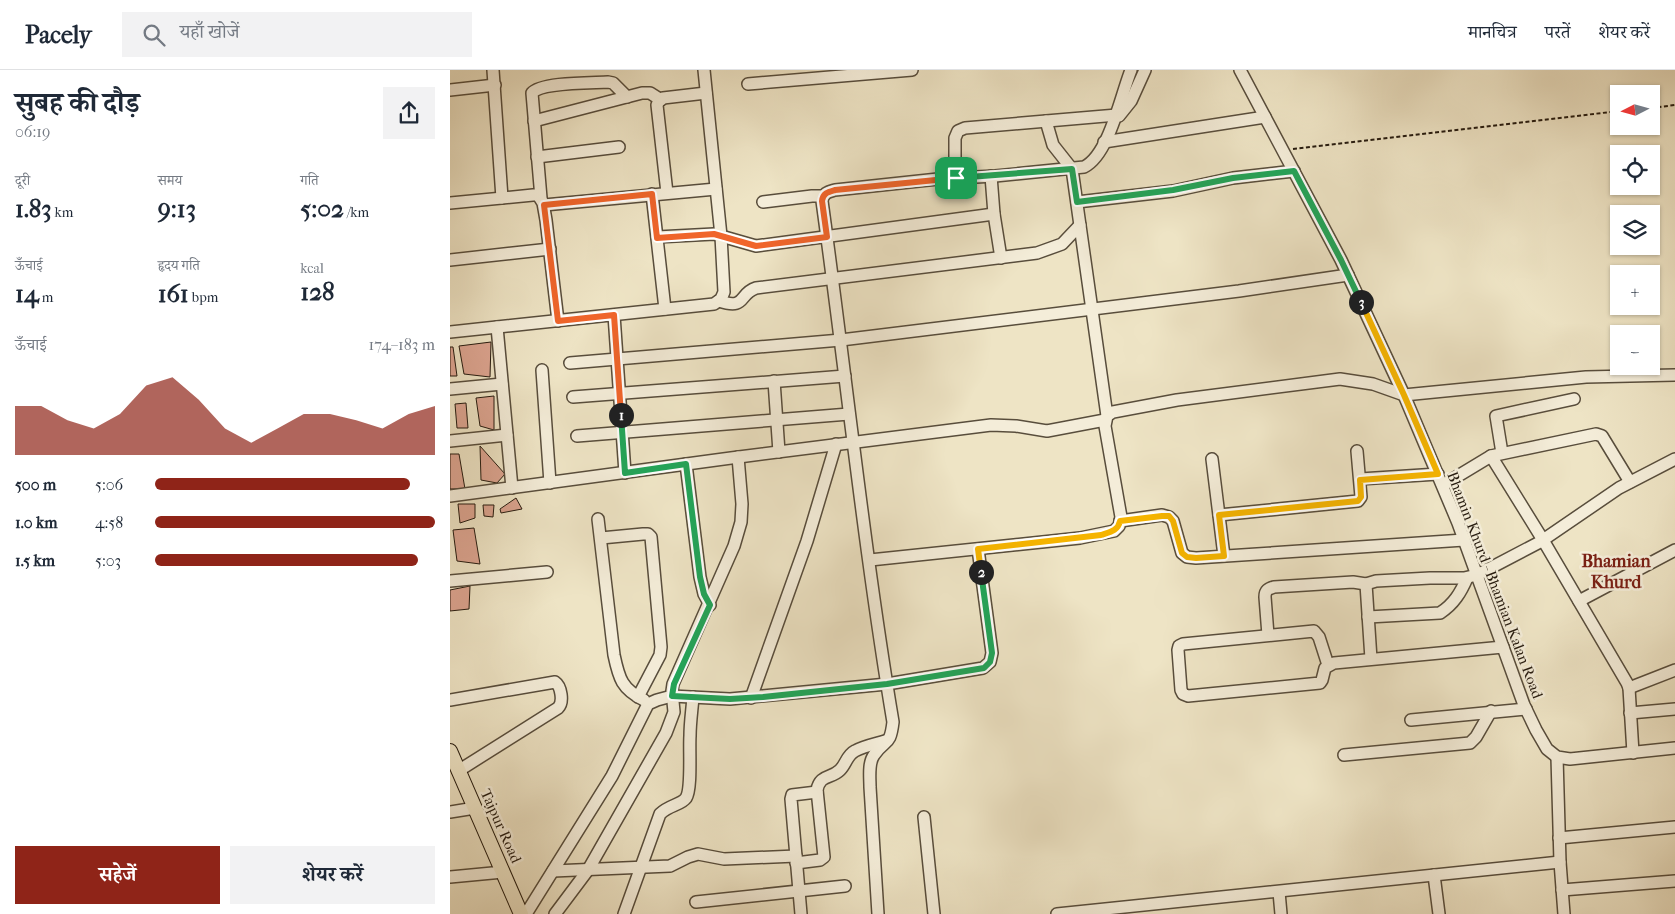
<!DOCTYPE html>
<html lang="hi">
<meta charset="utf-8">
<style>
body{margin:0;font-family:"IM FELL French Canon","Noto Serif Devanagari",serif;background:#f2f2f3;color:#1f2937;height:100vh;display:flex;flex-direction:column;font-size:19px;white-space:nowrap}
*{box-sizing:border-box;margin:0}
p{font-size:16px;color:#747a83}
.icon{flex:none;width:28px;height:28px;fill:none;stroke:currentColor;stroke-width:2;stroke-linecap:round;stroke-linejoin:round}
.map{position:relative;flex:1;overflow:hidden}
.drawer{display:flex;flex-direction:column;background:#fff;width:450px}
.drawer>*{flex:none}
.needle{width:32px;rotate:264deg}
.controls{position:absolute;left:1160px;top:15px;display:grid;gap:10px}
.controls a{display:grid;place-items:center;width:50px;height:50px;border-radius:0px;background:#fff;box-shadow:0 1px 4px #0004;font-size:25px}
.pin{position:absolute;display:grid;place-items:center;width:42px;height:42px;color:#fff;margin:-21px;border-radius:10px;box-shadow:0 2px 8px #0006}
.km{position:absolute;width:25px;height:25px;margin:-12px;border-radius:50%;background:#222;color:#fff;font-size:14px;line-height:25px;text-align:center}
.round{display:grid;place-items:center;flex:none;width:52px;height:52px;border-radius:0px;background:#f2f2f3}
.overview{display:flex;align-items:center;justify-content:space-between;height:85px;padding:0 15px}
h1{font-size:28px;font-weight:700;line-height:38px}
.figures{display:grid;grid-template-columns:repeat(3,1fr);gap:8px;height:85px;padding:5px 15px}
.figures div{display:grid;align-content:center}
.figures b{font-size:25px;font-weight:700}
.figures small{font-size:14px;font-weight:400}
.figures p{font-size:14px}
.chart{height:140px;padding:10px 15px}
.chart p{display:flex;justify-content:space-between}
.chart svg{width:100%;height:90px;margin-top:5px;fill:#8f2418;opacity:.7}
.action{display:flex;gap:10px;margin-top:auto;padding:10px 15px}
.action a{flex:1;height:58px;border-radius:0px;background:#8f2418;color:#fff;font-size:20px;font-weight:700;line-height:58px;text-align:center}
.action a+a{background:#f2f2f3;color:#1f2937}
ul{padding:0 15px;list-style:none;font-size:16px}
li{display:grid;grid-template-columns:80px 60px 1fr;align-items:center;height:38px}
li i{height:12px;border-radius:6px;background:#8f2418}
header{display:flex;align-items:center;gap:30px;box-sizing:border-box;height:70px;padding:0 25px;background:#fff;border-bottom:1px solid #e0e1e3}
header strong{font-size:24px}
nav{display:flex;gap:28px;margin-inline-start:auto;font-size:18px}
.search{width:350px;height:45px;background:#f2f2f3;display:flex;align-items:center;gap:12px;box-sizing:border-box;padding:0 18px;border-radius:0px;color:#747a83;font-size:19px}
main{display:flex;flex:1;min-height:0}
.map>svg:first-child{display:block}
</style>
<header>
<strong>Pacely</strong>
<div class="search"><svg class="icon" aria-label="search" viewBox="0 0 24 24"><circle cx="10" cy="10" r="6"/><path d="M15 15l6 6"/></svg>यहाँ खोजें</div>
<nav><a>मानचित्र</a><a>परतें</a><a>शेयर करें</a></nav>
</header>
<main>
<section class="drawer">
<div class="overview"><div><h1>सुबह की दौड़</h1><p>06:19</p></div><a class="round"><svg class="icon" aria-label="share" viewBox="0 0 24 24"><path d="M12 15V3M7 8l5-5 5 5M5 13v7h14v-7"/></svg></a></div>
<div class="figures">
<div><p>दूरी</p><b>1.83<small> km</small></b></div>
<div><p>समय</p><b>9:13</b></div>
<div><p>गति</p><b>5:02<small> /km</small></b></div>
</div>
<div class="figures">
<div><p>ऊँचाई</p><b>14<small> m</small></b></div>
<div><p>हृदय गति</p><b>161<small> bpm</small></b></div>
<div><p>kcal</p><b>128</b></div>
</div>
<div class="chart"><p><span>ऊँचाई</span>174–183 m</p>
<svg viewBox="0 0 160 44" preserveAspectRatio="none"><path d="M0 44V20L10 20L20 27L30 31L40 24L50 10L60 6L70 17L80 31L90 38L100 31L110 24L120 24L130 27L140 31L150 24L160 20V44z"/></svg>
</div>
<ul>
<li><b>500 m</b>5:06<i style="width:91%"></i></li>
<li><b>1.0 km</b>4:58<i style="width:100%"></i></li>
<li><b>1.5 km</b>5:03<i style="width:94%"></i></li>
</ul>
<div class="action"><a>सहेजें</a><a>शेयर करें</a></div>
</section>
<div class="map">
<svg width="1225" height="844" viewBox="0 0 1225 844">
<rect width="100%" height="100%" fill="#eee4c5"/>
<filter id="stains"><feTurbulence type="fractalNoise" baseFrequency=".004" numOctaves="4"/><feColorMatrix values="0 0 0 0 .2 0 0 0 0 .09 0 0 0 0 .02 0 0 0 .5 -.17"/></filter>
<radialGradient id="worn" r=".72"><stop offset=".6" stop-color="#630" stop-opacity="0"/><stop offset="1" stop-color="#630" stop-opacity=".3"/></radialGradient>
<g fill="#dca490" stroke="#261b0f">
<polygon points="41,272 40,307 14,304 9,276"/>
<polygon points="0,277 3,277 7,306 0,306"/>
<polygon points="44,326 44,360 30,356 26,328"/>
<polygon points="16,333 18,358 7,358 5,334"/>
<polygon points="30,376 55,404 47,413 31,410"/>
<polygon points="0,384 9,384 15,419 0,419"/>
<polygon points="66,428 72,439 51,443 50,439"/>
<polygon points="8,434 25,434 25,448 10,453"/>
<polygon points="33,435 44,435 43,447 34,446"/>
<polygon points="24,458 30,494 7,491 3,460"/>
<polygon points="20,516 19,539 0,541 0,520"/>
</g>
<g fill="none" stroke-linecap="round" stroke-linejoin="round">
<defs>
<g id="minor">
<polyline points="43,0 52,128"/>
<polyline points="790,0 891,190 954,325 1008,453 1074,635 1086,660 1097,679 1107,687 1120,689 1225,678"/>
<polyline points="298,14 462,0"/>
<polyline points="0,20 45,15"/>
<polyline points="669,46 681,31 695,0"/>
<polyline points="84,51 192,23 200,23 211,30"/>
<polyline points="596,51 603,75 622,99 657,346"/>
<polyline points="654,72 815,47"/>
<polyline points="87,87 169,77"/>
<polyline points="541,106 544,144 551,188"/>
<polyline points="505,108 505,68 508,61 515,58 667,45"/>
<polyline points="217,123 207,35 209,31 213,28 256,23"/>
<polyline points="202,124 215,239"/>
<path d="M91,128L82,23C91,12 142,13 158,12L163,13L177,27"/>
<polyline points="313,132 362,126 373,126"/>
<polyline points="627,132 723,121 783,108 844,101"/>
<polyline points="0,133 83,125 88,125 93,133 96,150 108,251"/>
<polyline points="94,135 266,119"/>
<polyline points="207,167 264,164 306,176 544,144"/>
<polyline points="0,190 100,179"/>
<path d="M269,231C297,240 288,224 306,218L587,183L612,174L630,155"/>
<polyline points="164,245 175,403"/>
<polyline points="47,257 62,418"/>
<polyline points="0,262 264,234 271,229 274,222 271,166 254,0"/>
<polyline points="120,293 391,270 789,221 898,205"/>
<polyline points="92,300 100,413"/>
<polyline points="324,311 329,382"/>
<polyline points="0,319 52,314"/>
<polyline points="123,327 395,306"/>
<polyline points="127,366 399,344"/>
<polyline points="0,371 57,365"/>
<polyline points="1052,383 1046,346 1124,329"/>
<polyline points="1041,386 1093,470 1177,613 1179,618 1183,683"/>
<polyline points="762,389 774,486"/>
<polyline points="236,394 250,507 254,524 260,535"/>
<polyline points="910,409 988,404"/>
<polyline points="993,415 1041,386 1146,364 1152,366 1180,412"/>
<polyline points="0,426 281,388 541,355 566,356 597,361 655,350"/>
<polyline points="769,445 908,431 911,427 907,381"/>
<path d="M148,449L164,585C169,609 172,619 194,630"/>
<polyline points="670,451 712,445 719,447 723,451 732,483 737,487 746,488 1014,470"/>
<polyline points="151,468 193,464 198,464 201,467 211,577 210,585 188,627"/>
<polyline points="420,490 630,468 664,461 669,456 671,447 655,356 657,346 663,342 727,330 890,309 923,314 954,325 1136,307 1225,305"/>
<polyline points="0,511 97,502"/>
<polyline points="1129,531 1225,480"/>
<path d="M918,547L990,543C1004,534 1011,522 1017,508"/>
<path d="M818,565L815,527C815,520 818,519 824,517L903,512L916,514"/>
<polyline points="921,589 916,514 926,511 980,508 1014,508 1027,505 1090,472 1169,418 1225,389"/>
<polyline points="878,595 869,567 864,561 733,574 729,576 728,580 731,620 733,624 738,626 870,613 872,610 875,598 884,593 1053,577"/>
<polyline points="1179,618 1225,600"/>
<polyline points="301,628 357,471 386,374"/>
<path d="M0,630L105,612C111,616 114,632 108,638L8,701"/>
<polyline points="1180,643 1225,639"/>
<polyline points="961,650 1076,639"/>
<polyline points="894,685 1020,673 1026,667 1041,641"/>
<polyline points="1107,687 1110,792 1114,844"/>
<polyline points="0,742 25,738"/>
<polyline points="474,747 484,844"/>
<polyline points="1109,768 1225,757"/>
<path d="M346,793L370,790L374,787L367,720C370,704 381,709 390,700C396,694 397,685 405,681C414,676 425,674 435,671"/>
<polyline points="103,801 220,796 238,787 248,784 274,789 346,786"/>
<polyline points="984,805 989,844"/>
<polyline points="0,807 53,802"/>
<polyline points="1112,820 1225,811"/>
<polyline points="829,822 831,844"/>
<polyline points="246,832 395,816"/>
<polyline points="76,844 162,706 198,634 207,630 222,626 280,629 437,614 533,598 540,592 542,583 528,479"/>
<polyline points="105,844 138,800 216,663 224,642 222,621 223,614 284,476 291,452 292,434 288,387"/>
<path d="M174,844L210,744C219,735 231,735 236,728C242,719 239,680 240,666C240,653 242,640 243,627"/>
<polyline points="351,844 341,729 342,725 367,722"/>
<path d="M428,844L420,717C420,707 418,693 424,685C436,668 440,677 443,652C414,479 396,305 372,131C373,123 378,122 385,120L488,109L545,106L634,97C659,85 671,25 681,0"/>
<polyline points="607,844 1110,792"/>
</g>
<polyline id="major" points="0,681 71,844"/>
</defs>
<use href="#minor" stroke="#584d3c" stroke-width="14"/>
<use href="#major" stroke="#261b0f" stroke-width="16"/>
<g stroke="#261b0f" stroke-width="2" stroke-dasharray="4 2.5" stroke-linecap="butt">
<polyline points="1201,38 1225,35"/>
<polyline points="843,79 1169,41"/>
</g>
<use href="#minor" stroke="#f4edd9" stroke-width="11"/>
<use href="#major" stroke="#eee4c5" stroke-width="14"/>
</g>
<g fill="none" stroke-linecap="round" stroke-linejoin="round">
<defs>
<path id="split-1" d="M171,345L164,245L108,251L94,135L202,124L207,168L264,164L306,176L377,167L372,131C373,123 378,122 385,120L506,108"/>
<polyline id="split-2" points="171,345 175,403 236,394 250,507 254,524 260,535 224,614 222,626 280,629 313,627 437,614 534,598 540,592 542,583 531,502"/>
<path id="split-3" d="M531,502L528,479L651,465C660,462 668,461 670,451L712,446H719L723,451L732,483L737,487L746,488L774,486L769,445L908,431L911,427L910,410L988,404L954,325L911,232"/>
<polyline id="split-4" points="506,108 622,99 627,132 723,120 783,108 844,101 891,190 911,232"/>
</defs>
<use href="#split-1" stroke="#fff" stroke-width="10"/>
<use href="#split-2" stroke="#fff" stroke-width="10"/>
<use href="#split-3" stroke="#fff" stroke-width="10"/>
<use href="#split-4" stroke="#fff" stroke-width="10"/>
<use href="#split-1" stroke="#f0652b" stroke-width="6"/>
<use href="#split-2" stroke="#22a559" stroke-width="6"/>
<use href="#split-3" stroke="#f5b400" stroke-width="6"/>
<use href="#split-4" stroke="#22a559" stroke-width="6"/>
</g>
<g text-anchor="middle" dominant-baseline="central" stroke-width="5" stroke-linejoin="round" paint-order="stroke">
<g font-size="15" fill="#261b0f" stroke="#f4edd9">
<text transform="translate(1045 515) rotate(69)">Bhamin Khurd - Bhamian Kalan Road</text>
<text transform="translate(51 756) rotate(66)">Tajpur Road</text>
</g>
<g font-size="18" font-weight="bold" fill="#7a1f14" stroke="#f4edd9">
<text x="1166" y="491">Bhamian<tspan x="1166" dy="21">Khurd</tspan></text>
</g>
</g>
<rect width="100%" height="100%" filter="url(#stains)"/>
<rect width="100%" height="100%" fill="url(#worn)"/>
</svg>
<div class="controls">
<a><svg class="needle" viewBox="-14 -14 28 28"><path d="M0-13l5 13h-10z" fill="#e53935"/><path d="M0 13l5-13h-10z" fill="#747a83"/></svg></a>
<a><svg class="icon" aria-label="locate" viewBox="0 0 24 24"><circle cx="12" cy="12" r="6"/><path d="M12 2v4M12 18v4M2 12h4M18 12h4"/></svg></a>
<a><svg class="icon" aria-label="layers" viewBox="0 0 24 24"><path d="M12 4l9 5-9 5-9-5zM3 14l9 5 9-5"/></svg></a>
<a>+</a>
<a>−</a>
</div>
<div class="pin" style="left:506px;top:108px;background:#1e9e55"><svg class="icon" aria-label="arrive" viewBox="0 0 24 24"><path d="M6 21V4h12l-3 4 3 4H6"/></svg></div>
<b class="km" style="left:171px;top:345px">1</b>
<b class="km" style="left:531px;top:502px">2</b>
<b class="km" style="left:911px;top:232px">3</b>
</div>
</main>
